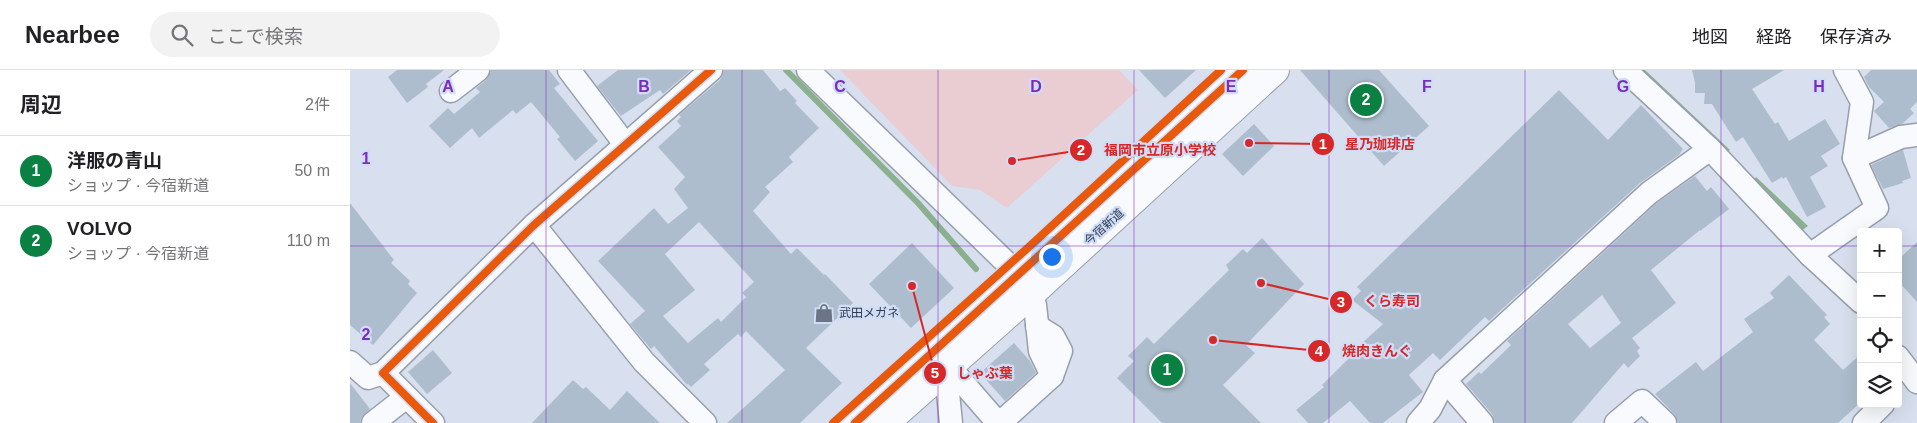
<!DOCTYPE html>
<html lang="ja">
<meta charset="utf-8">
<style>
:root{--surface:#fff;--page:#f2f2f2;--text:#202124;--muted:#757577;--line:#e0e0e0;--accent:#0b8043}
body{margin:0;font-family:Arial,"Noto Sans JP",sans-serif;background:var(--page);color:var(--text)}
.controls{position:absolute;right:15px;bottom:15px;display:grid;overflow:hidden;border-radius:5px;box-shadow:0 5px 20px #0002}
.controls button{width:45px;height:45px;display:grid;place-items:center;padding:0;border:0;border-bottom:1px solid var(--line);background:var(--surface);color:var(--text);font:25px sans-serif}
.you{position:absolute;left:701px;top:186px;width:18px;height:18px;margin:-12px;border:4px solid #fff;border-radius:50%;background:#1a73e8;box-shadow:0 0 0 8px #1a73e833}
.badge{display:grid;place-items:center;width:32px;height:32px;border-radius:50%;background:var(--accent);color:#fff;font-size:16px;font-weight:700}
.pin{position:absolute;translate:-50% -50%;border:2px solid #fff;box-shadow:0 1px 5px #0006}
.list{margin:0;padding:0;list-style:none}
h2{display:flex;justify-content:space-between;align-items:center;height:65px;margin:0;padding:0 20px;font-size:21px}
h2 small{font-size:16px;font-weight:400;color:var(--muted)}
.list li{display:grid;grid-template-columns:32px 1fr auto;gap:15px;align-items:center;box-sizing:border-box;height:70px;padding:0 20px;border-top:1px solid var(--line)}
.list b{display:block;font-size:19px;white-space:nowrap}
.list p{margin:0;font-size:16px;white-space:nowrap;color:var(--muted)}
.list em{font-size:16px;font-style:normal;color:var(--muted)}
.icon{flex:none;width:28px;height:28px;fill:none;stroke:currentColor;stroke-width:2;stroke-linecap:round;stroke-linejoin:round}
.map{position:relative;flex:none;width:1567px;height:353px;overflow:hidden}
header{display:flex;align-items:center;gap:30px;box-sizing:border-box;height:70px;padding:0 25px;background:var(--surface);border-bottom:1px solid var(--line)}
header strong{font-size:24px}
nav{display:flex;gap:28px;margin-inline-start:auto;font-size:18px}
.search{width:350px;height:45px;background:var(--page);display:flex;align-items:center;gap:12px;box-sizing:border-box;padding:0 18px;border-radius:28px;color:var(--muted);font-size:19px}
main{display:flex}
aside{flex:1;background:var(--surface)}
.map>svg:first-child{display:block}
.green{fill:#eacdd2}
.water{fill:#8ab08e}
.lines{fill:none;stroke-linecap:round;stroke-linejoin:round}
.stream{stroke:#8ab08e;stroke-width:6}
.building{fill:#aebdcd;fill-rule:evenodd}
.minor-casing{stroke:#979fac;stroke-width:25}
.highway-casing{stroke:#979fac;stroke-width:30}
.minor{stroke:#f9fafd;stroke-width:22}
.highway{stroke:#f9fafd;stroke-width:28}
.cycleway-casing{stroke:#cfddf8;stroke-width:11}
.cycleway{stroke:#e8590c;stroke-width:8}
.grid{fill:none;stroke:#7b2cbf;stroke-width:1;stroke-opacity:0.55}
.labels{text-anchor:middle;stroke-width:4.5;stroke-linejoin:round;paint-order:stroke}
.street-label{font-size:12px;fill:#323b4c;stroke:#cfddf8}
.poi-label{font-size:12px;fill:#323b4c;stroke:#cfddf8;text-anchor:start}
.grid-label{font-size:16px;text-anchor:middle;font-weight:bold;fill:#7b2cbf;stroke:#cfddf8;stroke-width:4.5;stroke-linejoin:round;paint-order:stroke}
.leader{fill:none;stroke:#d62828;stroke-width:2}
.callout-dot{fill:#d62828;stroke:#cfddf8;stroke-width:2}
.mark-label{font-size:15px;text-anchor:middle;font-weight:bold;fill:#fff}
.callout-label{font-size:14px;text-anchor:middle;font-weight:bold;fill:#d62828;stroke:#cfddf8;stroke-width:4.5;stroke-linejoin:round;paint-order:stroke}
</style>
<header>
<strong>Nearbee</strong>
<div class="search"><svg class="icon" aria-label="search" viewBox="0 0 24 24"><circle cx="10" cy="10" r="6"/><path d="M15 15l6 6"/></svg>ここで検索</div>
<nav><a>地図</a><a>経路</a><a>保存済み</a></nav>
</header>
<main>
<aside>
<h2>周辺<small>2件</small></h2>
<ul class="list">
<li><span class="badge">1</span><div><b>洋服の青山</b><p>ショップ · 今宿新道</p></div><em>50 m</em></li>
<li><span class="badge">2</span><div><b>VOLVO</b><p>ショップ · 今宿新道</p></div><em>110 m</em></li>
</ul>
</aside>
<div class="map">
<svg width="1567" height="353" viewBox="0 0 1567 353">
<rect width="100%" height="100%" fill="#d8e0ef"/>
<!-- green -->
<polygon class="green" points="490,0 769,0 788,20 657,138 630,120 602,116"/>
<!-- water -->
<g class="water">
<polygon points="1284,0 1295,0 1380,80 1375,83"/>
<polygon points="1406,107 1458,156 1451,161 1402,112"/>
</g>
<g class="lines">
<!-- stream -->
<polyline class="stream" points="436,0 568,133 626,199"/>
</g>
<!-- building -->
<g class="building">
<polygon points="47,0 94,0 76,14 78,17 57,33 38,7"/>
<polygon points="141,0 199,0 210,14 204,18 248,71 225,91 207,69 210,67 181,32 166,44 163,40 129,68 122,58 100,78 79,56 98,38 104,44 130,22 126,18 136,10"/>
<polygon points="268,0 341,0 313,24 310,20 271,46 247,16"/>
<path d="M374,0H413L430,21L435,18L447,31L445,33L469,58L439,87L443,92L415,117L420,122L403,141L441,184L447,178L474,205L475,204L503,233L456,278L492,313L450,353H377L435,300L396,261L391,267L388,264L354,294L360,300L341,317L338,314L337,315L304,276L301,279L280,254L295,241L248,191L304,138L318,154L338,138L324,119L335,107L308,77L331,56L327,51L331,47L329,45L370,10ZM349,152L404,212L392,223L396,227L371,252L368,248L338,273L313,246L345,220L315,184Z"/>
<polygon points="789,0 846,0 815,28"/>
<polygon points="950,0 1029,0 1079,56 1034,96"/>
<polygon points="1342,0 1434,0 1402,19 1425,54 1428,52 1439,71 1475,49 1490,74 1471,86 1478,96 1460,107 1476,137 1457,147 1436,107 1433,109 1432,107 1422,113 1393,67 1386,72 1362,34 1354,34 1355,23 1345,23 1345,13"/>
<polygon points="1521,0 1567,0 1567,32 1560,39 1564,43 1552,54 1539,58 1524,41 1534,32 1519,17 1514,7"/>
<polygon points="1209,20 1258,70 1291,35 1333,79 1329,85 1290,113 1139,251 1135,247 1090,290 1083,283 1059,305 1073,322 1033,353 1020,353 1000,331 973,353 958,353 946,340 974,317 972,315 1002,285 1000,284 1033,254 1002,230 1011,221 1007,217"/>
<polygon points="904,54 924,76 893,106 872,84"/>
<polygon points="1553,80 1561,108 1552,111 1553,113 1533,119 1521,95"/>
<path d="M1345,106L1357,121L1361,117L1379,139L1350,161V160L1301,200L1326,233L1282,268L1290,278L1287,281L1290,286L1278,298L1274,293L1222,353H1145L1142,344L1116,314L1129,302L1131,304L1161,275L1157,271L1307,133ZM1252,225L1271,253L1240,278L1218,254Z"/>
<polygon points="0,133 44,190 41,193 60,211 58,214 67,223 23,275 0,255"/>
<polygon points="912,168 954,214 896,275 905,283 873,315 911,353 812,353 767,308 784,291 778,286 797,267 804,274 879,200 876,195 893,179 897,183"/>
<polygon points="1567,172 1567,232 1548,211 1548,190"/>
<polygon points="562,173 604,218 561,258 519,214"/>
<polygon points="1439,205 1477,245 1474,247 1480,254 1464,270 1493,300 1511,284 1511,332 1488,353 1328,353 1324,344 1305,324 1346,292 1353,301 1403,262 1394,249 1424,228 1420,223"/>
<polygon points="664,273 680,291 686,303 655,331 630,303"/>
<polygon points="83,280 102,303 77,324 58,302"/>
<polygon points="223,310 233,319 236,317 260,340 277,321 310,353 182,353"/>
<polygon points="0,313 20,339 11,348 10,353 0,353"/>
</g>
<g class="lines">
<!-- minor casing -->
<g class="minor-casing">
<g id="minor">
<polyline points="219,0 275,74"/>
<polyline points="458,0 668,204"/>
<polyline points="1275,0 1360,79 1460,185 1511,232"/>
<polyline points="101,21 128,0"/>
<polyline points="1504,88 1551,67 1567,65"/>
<polyline points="184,155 294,292 355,353"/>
<polyline points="1460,185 1527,138 1504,88 1512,32 1495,0"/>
<polyline points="687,256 703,266 711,281 702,306"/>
<polyline points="588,284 648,353"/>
<polyline points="1548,287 1567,312"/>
<polyline points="0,292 18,308 33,303"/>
<polyline points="599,297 598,323 601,353"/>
<polyline points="23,353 55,328"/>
<polyline points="83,353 33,303 184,155 361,0"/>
<polyline points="650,353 702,306 690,281 685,235"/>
<polyline points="1068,353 1080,339 1095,310"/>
<polyline points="1132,353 1095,310 1299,123 1360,79"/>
<polyline points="1266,353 1292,331 1315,353"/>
<polyline points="1514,353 1533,334"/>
</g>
</g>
<!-- highway casing -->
<g class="highway-casing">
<g id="highway">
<polyline points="505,353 893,0"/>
<polyline points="535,353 686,219 925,0"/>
</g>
</g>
<!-- minor -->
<use href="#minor" class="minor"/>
<!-- highway -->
<use href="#highway" class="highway"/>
<!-- cycleway casing -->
<g class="cycleway-casing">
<g id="cycleway">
<polyline points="83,353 33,303 184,155 361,0"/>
<polyline points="483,353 681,175 871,0"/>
<polyline points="505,353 893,0"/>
</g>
</g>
<!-- cycleway -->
<use href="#cycleway" class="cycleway"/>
</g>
<!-- grid -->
<path class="grid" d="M196,0V353M392,0V353M588,0V353M784,0V353M979,0V353M1175,0V353M1371,0V353M0,176H1511M1548,176H1567"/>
<!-- icons -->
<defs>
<g id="shop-bare" transform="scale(1.5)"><path d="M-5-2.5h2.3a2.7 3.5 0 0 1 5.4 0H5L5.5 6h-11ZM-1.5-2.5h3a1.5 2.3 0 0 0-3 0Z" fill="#6c7585" stroke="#cfddf8" stroke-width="2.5" paint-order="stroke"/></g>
</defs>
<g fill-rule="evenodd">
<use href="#shop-bare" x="474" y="243"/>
</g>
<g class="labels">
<!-- street labels -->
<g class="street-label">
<text transform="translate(754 157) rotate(-42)" y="4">今宿新道</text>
</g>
<!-- poi labels -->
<g class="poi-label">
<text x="489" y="247">武田メガネ</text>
</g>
</g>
<g class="grid-label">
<text x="98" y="22">A</text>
<text x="294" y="22">B</text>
<text x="490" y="22">C</text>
<text x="686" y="22">D</text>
<text x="881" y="22">E</text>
<text x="1077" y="22">F</text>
<text x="1273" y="22">G</text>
<text x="1469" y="22">H</text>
<text x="16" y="94">1</text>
<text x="16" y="270">2</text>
</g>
<!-- callouts -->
<path class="leader" d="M899 73L973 74M662 91L731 80M911 213L991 232M863 270L969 281M562 216L585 303"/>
<g class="callout-dot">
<circle cx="899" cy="73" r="5"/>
<circle cx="662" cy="91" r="5"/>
<circle cx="911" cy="213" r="5"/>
<circle cx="863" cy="270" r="5"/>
<circle cx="562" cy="216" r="5"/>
<circle cx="973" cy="74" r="12"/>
<circle cx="731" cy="80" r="12"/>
<circle cx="991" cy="232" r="12"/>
<circle cx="969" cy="281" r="12"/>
<circle cx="585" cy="303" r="12"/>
</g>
<g class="mark-label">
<text x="973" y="79">1</text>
<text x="731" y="85">2</text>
<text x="991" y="237">3</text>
<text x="969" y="286">4</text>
<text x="585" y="308">5</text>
</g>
<g class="callout-label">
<text x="1030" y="79">星乃珈琲店</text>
<text x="810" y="85">福岡市立原小学校</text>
<text x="1042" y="236">くら寿司</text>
<text x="1027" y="286">焼肉きんぐ</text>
<text x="635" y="308">しゃぶ葉</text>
</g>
</svg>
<div class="controls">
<button>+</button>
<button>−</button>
<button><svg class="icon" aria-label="locate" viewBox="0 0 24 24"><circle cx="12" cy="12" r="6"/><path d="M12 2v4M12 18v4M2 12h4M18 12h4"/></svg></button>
<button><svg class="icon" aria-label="layers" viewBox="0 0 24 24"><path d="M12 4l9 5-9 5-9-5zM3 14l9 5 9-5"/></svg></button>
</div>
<div class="you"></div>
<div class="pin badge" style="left:817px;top:300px">1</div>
<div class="pin badge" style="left:1016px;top:30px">2</div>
</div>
</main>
